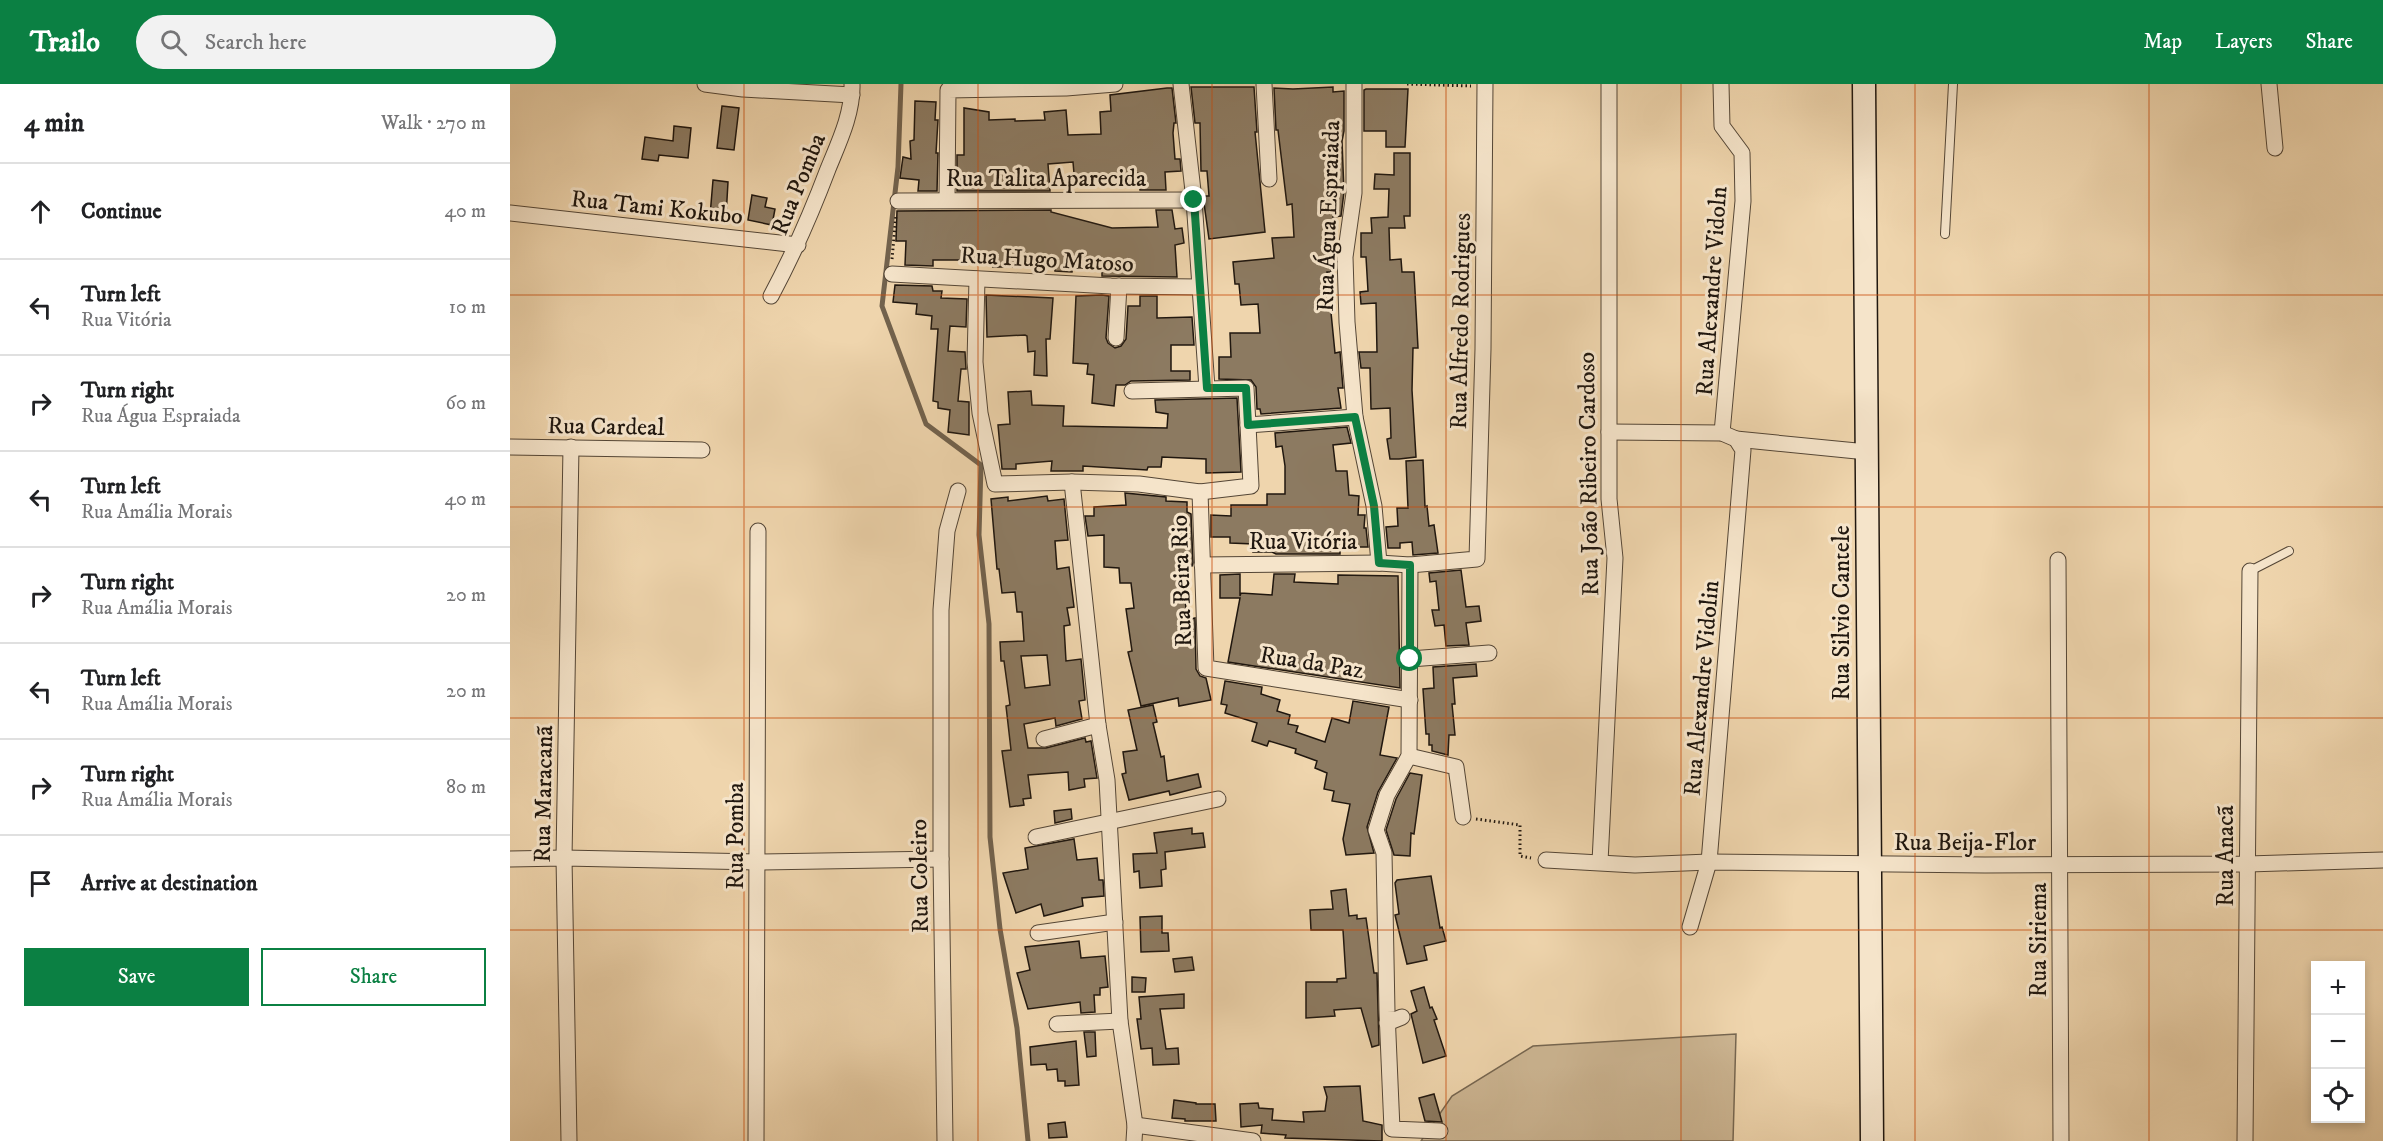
<!DOCTYPE html>
<meta charset="utf-8">
<style>
:root{--surface:#fff;--page:#f2f2f2;--text:#202124;--muted:#757577;--line:#e0e0e0;--accent:#0b8043}
body{margin:0;font-family:"IM FELL DW Pica",serif;background:var(--page);color:var(--text)}
.controls{position:absolute;right:18px;bottom:18px;display:grid;overflow:hidden;border-radius:0px;box-shadow:0 3px 9px #0003}
.controls button{width:54px;height:54px;display:grid;place-items:center;padding:0;border:0;border-bottom:2px solid var(--line);background:var(--surface);color:var(--text);font:30px sans-serif}
.stop{position:absolute;width:18px;height:18px;margin:-14px;border:4px solid #0b8043;border-radius:50%;background:#fff}
.stop.end{background:#0b8043;border-color:#fff;box-shadow:0 2px 6px #0008}
.list{margin:0;padding:0;list-style:none}
h2{display:flex;justify-content:space-between;align-items:center;height:78px;margin:0;padding:0 24px;font-size:26px}
h2 small{font-size:20px;font-weight:400;color:var(--muted)}
.list li{display:grid;grid-template-columns:39px 1fr auto;gap:18px;align-items:center;box-sizing:border-box;height:96px;padding:0 24px;border-top:2px solid var(--line)}
.list b{display:block;font-size:22px;white-space:nowrap}
.list p{margin:0;font-size:20px;white-space:nowrap;color:var(--muted)}
.list em{font-size:20px;font-style:normal;color:var(--muted)}
.actions{display:flex;gap:12px;padding:18px 24px}
.actions a{flex:1;padding:14px 0;border:2px solid var(--accent);border-radius:0px;text-align:center;font-size:21px;color:var(--accent)}
.actions .main{background:var(--accent);color:#fff}
.icon{flex:none;width:33px;height:33px;fill:none;stroke:currentColor;stroke-width:2;stroke-linecap:round;stroke-linejoin:round}
.map{position:relative;flex:none;width:1873px;height:1057px;overflow:hidden}
header{display:flex;align-items:center;gap:36px;box-sizing:border-box;height:84px;padding:0 30px;background:var(--accent);color:#fff}
header strong{font-size:28px}
nav{display:flex;gap:33px;margin-inline-start:auto;font-size:21px}
.search{width:420px;height:54px;background:var(--page);display:flex;align-items:center;gap:15px;box-sizing:border-box;padding:0 21px;border-radius:33px;color:var(--muted);font-size:22px}
main{display:flex}
aside{flex:1;background:var(--surface)}
.map>svg:first-child{display:block}
.green{fill:#ccb592;stroke:#766650;stroke-width:1.5}
.lines{fill:none;stroke-linecap:round;stroke-linejoin:round}
.stream{stroke:#72624d;stroke-width:5}
.building{fill:#8c7a61;stroke:#20170f;stroke-width:1.5;fill-rule:evenodd}
.lane-casing{stroke:#544636;stroke-width:10}
.street-casing{stroke:#544636;stroke-width:17}
.secondary-casing{stroke:#20170f;stroke-width:25}
.path{stroke:#20170f;stroke-width:3;stroke-dasharray:1.5 3;stroke-linecap:butt}
.lane{stroke:#f5e4ca;stroke-width:8}
.street{stroke:#f5e4ca;stroke-width:15}
.secondary{stroke:#f5e4ca;stroke-width:22}
.route{stroke:#0b8043;stroke-width:8}
.grid{fill:none;stroke:#ca4f0c;stroke-width:1.5;stroke-opacity:0.55}
.labels{text-anchor:middle;stroke-width:6;stroke-linejoin:round;paint-order:stroke}
.street-label{font-size:24px;fill:#20170f;stroke:#f5e4ca}
</style>
<header>
<strong>Trailo</strong>
<div class="search"><svg class="icon" aria-label="search" viewBox="0 0 24 24"><circle cx="10" cy="10" r="6"/><path d="M15 15l6 6"/></svg>Search here</div>
<nav><a>Map</a><a>Layers</a><a>Share</a></nav>
</header>
<main>
<aside>
<h2>4 min<small>Walk · 270 m</small></h2>
<ul class="list">
<li><svg class="icon" aria-label="ahead" viewBox="0 0 24 24"><path d="M12 20V5M6 11l6-6 6 6"/></svg><div><b>Continue</b></div><em>40 m</em></li>
<li><svg class="icon" aria-label="left" viewBox="0 0 24 24"><path d="M17 20v-9H6M10 6l-5 5 5 5"/></svg><div><b>Turn left</b><p>Rua Vitória</p></div><em>10 m</em></li>
<li><svg class="icon" aria-label="right" viewBox="0 0 24 24"><path d="M7 20v-9h11M14 6l5 5-5 5"/></svg><div><b>Turn right</b><p>Rua Água Espraiada</p></div><em>60 m</em></li>
<li><svg class="icon" aria-label="left" viewBox="0 0 24 24"><path d="M17 20v-9H6M10 6l-5 5 5 5"/></svg><div><b>Turn left</b><p>Rua Amália Morais</p></div><em>40 m</em></li>
<li><svg class="icon" aria-label="right" viewBox="0 0 24 24"><path d="M7 20v-9h11M14 6l5 5-5 5"/></svg><div><b>Turn right</b><p>Rua Amália Morais</p></div><em>20 m</em></li>
<li><svg class="icon" aria-label="left" viewBox="0 0 24 24"><path d="M17 20v-9H6M10 6l-5 5 5 5"/></svg><div><b>Turn left</b><p>Rua Amália Morais</p></div><em>20 m</em></li>
<li><svg class="icon" aria-label="right" viewBox="0 0 24 24"><path d="M7 20v-9h11M14 6l5 5-5 5"/></svg><div><b>Turn right</b><p>Rua Amália Morais</p></div><em>80 m</em></li>
<li><svg class="icon" aria-label="arrive" viewBox="0 0 24 24"><path d="M6 21V4h12l-3 4 3 4H6"/></svg><div><b>Arrive at destination</b></div></li>
</ul>
<div class="actions"><a class="main">Save</a><a>Share</a></div>
</aside>
<div class="map">
<svg width="1873" height="1057" viewBox="0 0 1873 1057">
<rect width="100%" height="100%" fill="#efd5ad"/>
<filter id="stains"><feTurbulence type="fractalNoise" baseFrequency=".00333" numOctaves="4"/><feColorMatrix values="0 0 0 0 .2 0 0 0 0 .09 0 0 0 0 .02 0 0 0 .5 -.17"/></filter>
<radialGradient id="worn" r=".72"><stop offset=".6" stop-color="#630" stop-opacity="0"/><stop offset="1" stop-color="#630" stop-opacity=".3"/></radialGradient>
<!-- green -->
<polygon class="green" points="1226,950 1223,1057 911,1057 942,1012 1023,962"/>
<g class="lines">
<!-- stream -->
<polyline class="stream" points="391,0 388,83 372,222 416,340 471,381 469,451 479,540 480,753 490,845 507,944 518,1057"/>
</g>
<!-- building -->
<g class="building">
<polygon points="681,3 744,3 747,48 745,48 755,148 699,155 693,112 699,112 697,87 691,87 690,39 685,39"/>
<polygon points="823,3 823,8 834,7 834,47 832,57 834,108 831,132 823,133 825,167 820,167 821,188 817,188 825,269 830,268 833,304 828,304 831,324 751,330 750,325 747,325 746,303 741,296 709,295 709,273 721,273 720,249 750,249 748,220 731,221 729,200 725,200 723,178 764,174 762,154 784,153 782,120 777,121 768,46 766,46 764,4 783,5"/>
<polygon points="657,4 662,4 666,39 664,39 663,49 665,75 670,75 671,87 655,88 656,106 630,106 629,89 597,91 598,101 565,101 563,78 538,80 540,107 447,107 447,71 454,71 454,24 479,28 479,36 505,35 505,37 535,36 534,28 556,26 558,51 591,50 590,28 601,27 600,11"/>
<polygon points="856,5 898,5 895,63 876,63 876,47 854,47 854,6"/>
<polygon points="405,17 426,18 425,36 428,36 426,69 428,69 427,107 408,107 409,96 390,94 393,73 401,75 400,57 404,56"/>
<polygon points="212,22 229,24 224,66 207,64"/>
<polygon points="164,42 181,44 178,74 149,71 148,77 132,75 135,53 163,57"/>
<polygon points="884,69 900,69 900,132 894,132 895,144 879,144 880,176 891,175 892,188 904,188 908,264 903,264 902,306 906,373 889,375 880,375 877,355 881,354 880,324 861,325 860,284 851,284 849,268 867,268 866,219 851,220 850,208 858,207 856,173 851,173 851,149 862,149 861,134 878,133 879,105 864,105 865,90 884,91"/>
<polygon points="203,96 218,98 216,133 200,132"/>
<polygon points="242,111 257,114 255,123 265,125 262,141 238,136"/>
<polygon points="541,126 541,128 602,144 648,143 646,126 662,126 665,145 672,144 674,159 665,161 667,193 592,192 592,185 563,181 562,188 545,187 545,183 483,183 483,180 458,179 458,176 423,176 423,182 395,181 396,157 386,157 387,127"/>
<polygon points="385,201 422,202 423,207 432,207 431,214 457,215 456,243 440,242 438,267 455,268 456,285 451,285 448,317 459,318 459,351 438,348 440,326 428,324 428,318 423,317 428,245 421,245 422,232 406,230 407,220 383,218"/>
<polygon points="476,211 543,214 540,255 536,255 537,292 524,291 525,267 518,268 517,252 515,251 477,253"/>
<polygon points="592,211 599,212 596,254 598,259 605,264 611,262 616,255 618,222 630,222 630,212 647,212 647,234 682,233 684,261 661,261 661,287 680,287 680,296 621,297 615,301 606,301 604,322 582,319 584,291 577,290 578,280 563,279 566,212"/>
<polygon points="521,307 522,321 554,322 553,342 657,344 658,330 646,328 645,316 727,314 731,388 696,389 696,375 652,373 651,383 638,383 637,386 573,382 573,387 541,387 542,377 506,380 506,385 492,385 488,341 500,340 498,308"/>
<polygon points="837,343 841,359 823,361 826,387 837,387 839,411 849,412 848,431 855,431 854,444 856,444 858,463 830,463 830,470 766,470 762,468 743,468 744,460 720,459 720,453 701,453 701,431 721,432 721,421 757,421 757,410 775,410 775,382 772,362 766,363 765,349"/>
<polygon points="913,376 915,423 917,422 919,442 924,441 928,469 903,471 902,458 890,459 890,464 878,464 876,443 888,442 887,424 898,424 896,377"/>
<polygon points="615,409 656,413 656,417 677,418 677,428 681,430 683,479 682,482 676,483 677,491 673,492 677,536 685,534 686,585 690,592 696,594 701,616 669,622 668,614 631,622 618,568 622,567 616,525 624,524 621,499 610,499 609,484 594,483 594,451 578,452 575,432 584,432 584,423 616,421"/>
<path d="M537,412L538,417L554,415L558,456L545,457L547,485L559,483L564,523L557,524L560,541L554,542L556,577L571,575L575,616L569,617L572,635L546,642L545,634L514,640L518,664H536L575,654L576,658L581,657L587,694L574,695L575,703L559,706L558,688L518,691L521,714L513,715L514,721L500,723L492,667L501,666L496,622L500,621L494,577H491L490,558L514,557L512,528H507L505,508L492,509L489,485H487L481,415L498,413V417ZM537,571L540,601L515,604L511,572Z"/>
<polygon points="951,486 956,523 969,522 971,537 956,539 959,561 936,562 934,541 925,542 922,526 929,526 926,497 920,498 919,489"/>
<polygon points="730,490 730,512 731,509 762,511 764,490 785,490 784,498 828,500 828,491 888,492 890,604 718,578 730,514 710,514 710,491"/>
<polygon points="966,580 967,592 943,594 945,620 942,620 945,651 939,651 938,671 922,667 922,661 919,661 919,650 916,650 913,605 924,604 923,583"/>
<polygon points="715,597 752,603 751,610 770,616 767,627 780,631 778,640 788,642 786,648 815,658 822,634 839,639 843,617 879,623 870,671 887,674 868,708 857,743 864,769 836,771 833,755 840,720 822,717 824,707 814,705 817,689 805,684 807,677 785,669 786,665 759,657 757,662 742,657 747,639 715,629 717,621 711,620"/>
<polygon points="643,621 647,638 643,639 651,673 654,672 657,697 688,690 691,703 660,711 659,707 619,716 612,690 616,689 613,668 627,666 618,626"/>
<polygon points="900,689 912,691 904,750 901,749 900,772 884,771 876,746 886,715"/>
<polygon points="561,725 562,735 545,739 544,727"/>
<polygon points="682,744 682,750 693,749 695,763 655,768 656,785 651,786 652,802 630,804 629,787 624,788 623,770 647,769 644,749"/>
<polygon points="564,755 567,776 587,774 589,796 593,796 594,812 572,814 573,822 534,832 531,820 506,829 493,789 518,785 515,764"/>
<polygon points="921,792 930,844 932,843 936,857 914,862 917,876 897,880 885,831 889,830 885,799 887,796"/>
<polygon points="836,805 839,832 847,831 847,835 856,834 864,889 867,889 869,961 862,963 851,924 824,926 825,932 796,934 796,898 827,898 827,895 836,894 833,846 801,846 800,826 823,825 821,807"/>
<polygon points="652,832 652,849 658,849 659,867 631,868 630,833"/>
<polygon points="569,857 571,874 595,872 598,903 590,904 590,911 584,911 585,928 571,929 570,918 518,925 507,889 520,886 515,863"/>
<polygon points="682,873 684,886 665,888 663,875"/>
<polygon points="622,893 636,894 635,908 622,908"/>
<polygon points="914,903 920,924 922,923 927,935 924,936 936,972 913,979 901,930 907,927 901,907"/>
<polygon points="674,910 674,924 650,925 656,965 668,964 669,980 643,981 642,964 631,965 627,935 631,935 629,913"/>
<polygon points="574,948 585,948 586,972 577,973"/>
<polygon points="566,957 569,1001 555,1002 555,997 548,997 547,985 537,986 536,980 521,981 520,963"/>
<polygon points="850,1002 853,1037 872,1041 872,1057 775,1054 776,1051 751,1049 752,1041 731,1043 730,1020 748,1019 749,1024 763,1025 762,1036 794,1038 793,1028 815,1027 817,1013 814,1003"/>
<polygon points="924,1010 932,1038 915,1037 909,1014"/>
<polygon points="664,1016 686,1019 686,1020 705,1020 706,1037 675,1037 675,1035 662,1034"/>
<polygon points="555,1038 557,1053 539,1054 538,1040"/>
</g>
<g class="lines">
<!-- lane casing -->
<g class="lane-casing">
<g id="lane">
<polyline points="1435,150 1443,0"/>
<polyline points="1740,487 1779,467"/>
</g>
</g>
<!-- street casing -->
<g class="street-casing">
<g id="street">
<polyline points="195,0 233,5 342,11"/>
<polyline points="671,0 684,116 697,304"/>
<polyline points="754,0 759,95"/>
<polyline points="844,0 844,109 835,173 837,238 845,333 864,422 869,479"/>
<polyline points="1211,0 1212,42 1232,69 1233,117 1212,349"/>
<polyline points="1759,0 1765,64"/>
<polyline points="437,116 438,6 556,4 605,0"/>
<polyline points="388,117 684,116"/>
<polyline points="0,129 288,161"/>
<polyline points="382,190 601,202 689,203"/>
<polyline points="467,195 465,278 470,329 485,400 562,398 629,400 690,408 741,402 738,341"/>
<path d="M261,212C284,169 301,130 318,85C329,58 343,29 342,0"/>
<polyline points="606,254 609,202"/>
<polyline points="622,307 736,304 738,341 845,333"/>
<polyline points="1099,348 1212,349 1226,355 1233,366 1199,778 1180,843"/>
<polyline points="1226,355 1357,368"/>
<polyline points="0,363 192,366"/>
<polyline points="562,398 588,641 597,696 610,937 625,1041 624,1057"/>
<polyline points="690,408 696,584 900,616"/>
<polyline points="1548,476 1551,1057"/>
<polyline points="692,481 869,479 900,481 967,475 973,265 975,0"/>
<polyline points="900,481 899,672 877,711 866,746 874,769 877,928 882,1045 930,1047"/>
<polyline points="900,575 979,569"/>
<polyline points="534,655 588,641"/>
<polyline points="899,672 946,683 953,733"/>
<polyline points="526,753 708,715"/>
<polyline points="0,775 54,774 248,778 431,775"/>
<polyline points="1036,776 1125,781 1199,778 1475,781 1738,780 1873,776"/>
<polyline points="1090,778 1105,474 1099,415 1099,0"/>
<polyline points="528,849 605,838"/>
<polyline points="877,939 892,933"/>
<polyline points="547,940 610,937"/>
<polyline points="625,1041 743,1057"/>
<polyline points="59,1057 54,774 61,363"/>
<polyline points="246,1057 248,447"/>
<polyline points="435,1057 431,775 431,526 437,447 448,407"/>
<polyline points="1735,1057 1740,487"/>
</g>
</g>
<!-- secondary casing -->
<g class="secondary-casing">
<polyline id="secondary" points="1354,0 1362,1057"/>
</g>
<!-- path -->
<g class="path">
<polyline points="897,0 961,2"/>
<polyline points="382,175 386,131"/>
<polyline points="966,735 1010,741 1010,772 1021,774"/>
</g>
<!-- lane -->
<use href="#lane" class="lane"/>
<!-- street -->
<use href="#street" class="street"/>
<!-- secondary -->
<use href="#secondary" class="secondary"/>
</g>
<g class="lines">
<!-- route -->
<polyline class="route" points="684,116 697,304 736,304 738,341 845,333 864,422 869,479 900,481 900,575"/>
</g>
<!-- grid -->
<path class="grid" d="M234,0V1057M468,0V1057M702,0V1057M936,0V1057M1171,0V1057M1405,0V1057M1639,0V1057M0,211H1873M0,423H1873M0,634H1873M0,846H1873"/>
<g class="labels">
<!-- street labels -->
<g class="street-label">
<text x="536" y="102">Rua Talita Aparecida</text>
<text transform="translate(288 100) rotate(-68)" y="8">Rua Pomba</text>
<text transform="translate(147 123) rotate(6)" y="8">Rua Tami Kokubo</text>
<text transform="translate(818 132) rotate(-88)" y="8">Rua Água Espraiada</text>
<text transform="translate(537 175) rotate(3)" y="8">Rua Hugo Matoso</text>
<text transform="translate(1201 207) rotate(-86)" y="8">Rua Alexandre Vidoln</text>
<text transform="translate(950 237) rotate(-89)" y="8">Rua Alfredo Rodrigues</text>
<text transform="translate(96 342) rotate(1)" y="8">Rua Cardeal</text>
<text transform="translate(1078 390) rotate(-91)" y="8">Rua João Ribeiro Cardoso</text>
<text x="793" y="465">Rua Vitória</text>
<text transform="translate(671 497) rotate(-92)" y="8">Rua Beira Rio</text>
<text transform="translate(1331 529) rotate(-90)" y="8">Rua Silvio Cantele</text>
<text transform="translate(802 578) rotate(9)" y="8">Rua da Paz</text>
<text transform="translate(1191 604) rotate(-85)" y="8">Rua Alexandre Vidolin</text>
<text transform="translate(33 710) rotate(-89)" y="8">Rua Maracanã</text>
<text transform="translate(225 752) rotate(-90)" y="8">Rua Pomba</text>
<text x="1455" y="766">Rua Beija-Flor</text>
<text transform="translate(1715 772) rotate(-90)" y="8">Rua Anacã</text>
<text transform="translate(409 792) rotate(-91)" y="8">Rua Coleiro</text>
<text transform="translate(1528 856) rotate(-90)" y="8">Rua Siriema</text>
</g>
</g>
<rect width="100%" height="100%" filter="url(#stains)"/>
<rect width="100%" height="100%" fill="url(#worn)"/>
</svg>
<div class="controls">
<button>+</button>
<button>−</button>
<button><svg class="icon" aria-label="locate" viewBox="0 0 24 24"><circle cx="12" cy="12" r="6"/><path d="M12 2v4M12 18v4M2 12h4M18 12h4"/></svg></button>
</div>
<div class="stop" style="left:900px;top:575px"></div>
<div class="stop end" style="left:684px;top:116px"></div>
</div>
</main>
